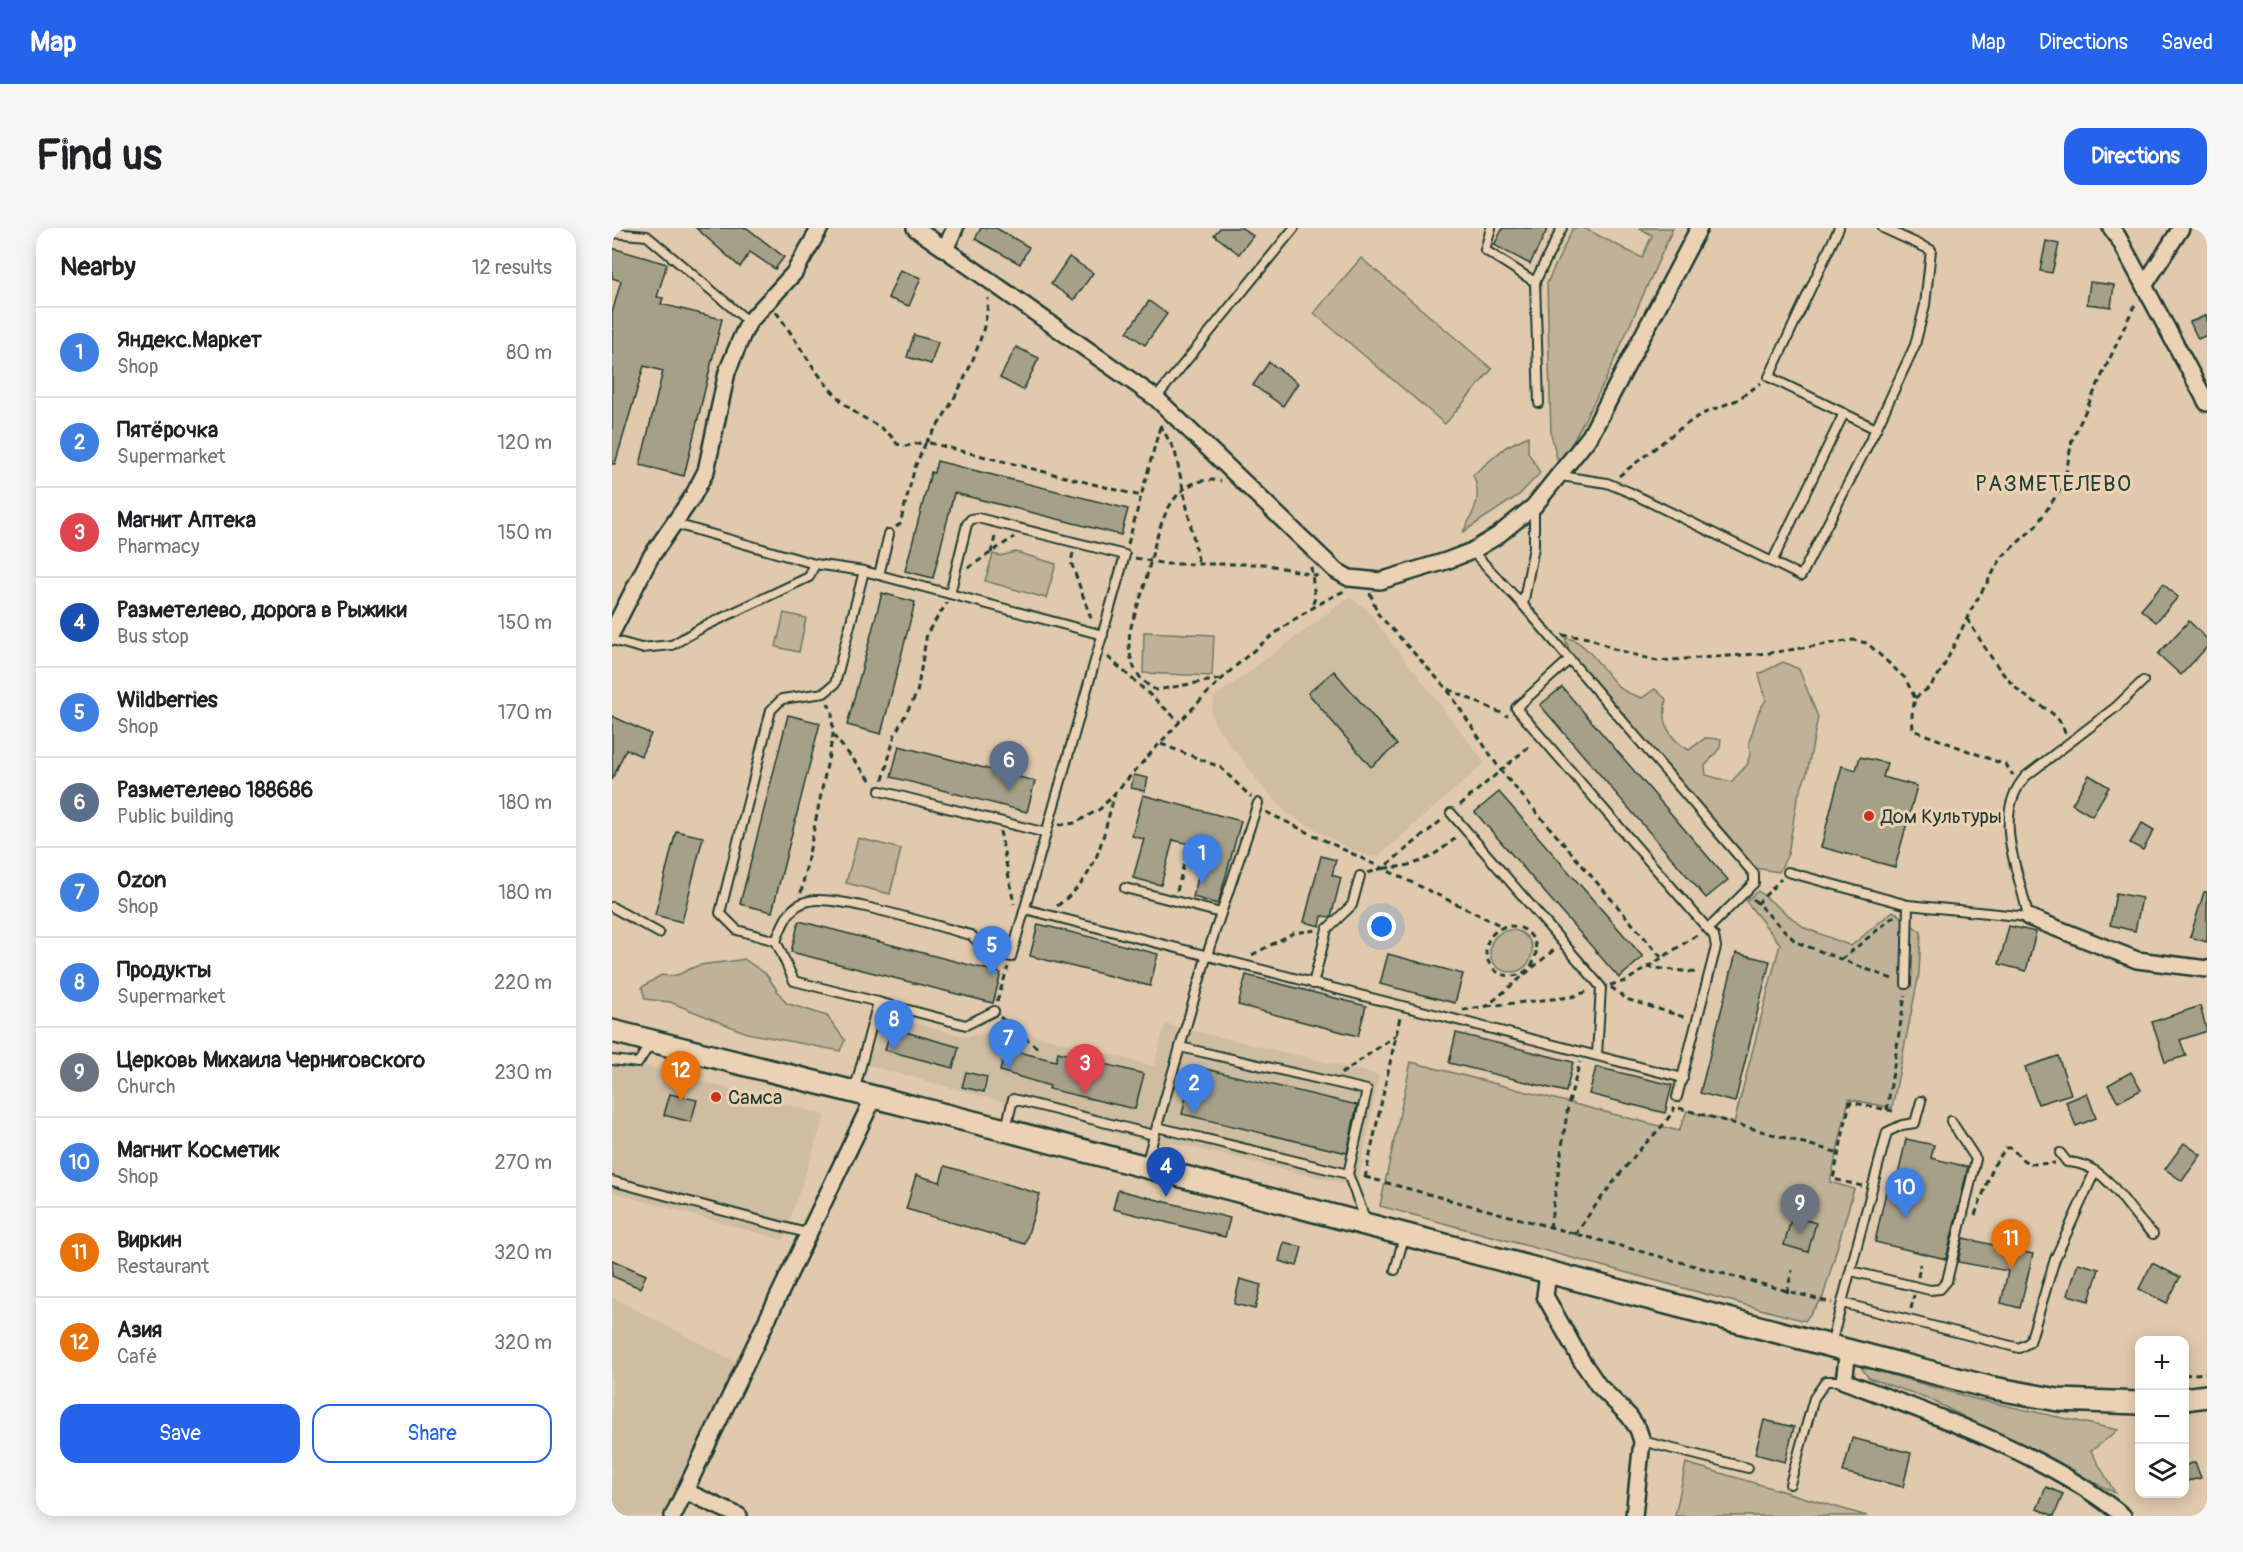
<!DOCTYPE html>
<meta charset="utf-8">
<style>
:root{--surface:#fff;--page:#f6f6f6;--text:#202124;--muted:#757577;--line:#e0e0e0;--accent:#2563eb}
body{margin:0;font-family:Pangolin,sans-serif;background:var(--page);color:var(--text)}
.controls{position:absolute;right:18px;bottom:18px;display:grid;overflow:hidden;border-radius:12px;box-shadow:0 3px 15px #0003}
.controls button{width:54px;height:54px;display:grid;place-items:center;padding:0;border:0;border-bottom:2px solid var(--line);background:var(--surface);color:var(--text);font:30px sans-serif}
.you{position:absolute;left:770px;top:699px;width:21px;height:21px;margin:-15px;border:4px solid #fff;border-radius:50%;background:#1a73e8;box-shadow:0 0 0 9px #1a73e833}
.badge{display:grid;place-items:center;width:39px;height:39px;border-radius:50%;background:var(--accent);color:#fff;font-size:20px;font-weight:700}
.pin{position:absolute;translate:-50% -50px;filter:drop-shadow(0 2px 3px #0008)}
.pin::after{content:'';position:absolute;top:32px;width:21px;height:18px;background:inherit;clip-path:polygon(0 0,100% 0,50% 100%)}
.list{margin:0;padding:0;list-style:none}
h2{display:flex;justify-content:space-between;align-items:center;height:78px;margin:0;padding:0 24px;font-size:26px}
h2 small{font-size:20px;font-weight:400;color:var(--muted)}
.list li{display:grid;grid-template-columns:39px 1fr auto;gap:18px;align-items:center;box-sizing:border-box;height:90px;padding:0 24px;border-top:2px solid var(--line)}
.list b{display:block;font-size:22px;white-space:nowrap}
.list p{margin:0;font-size:20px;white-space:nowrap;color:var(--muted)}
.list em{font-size:20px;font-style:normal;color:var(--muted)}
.actions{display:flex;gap:12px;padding:18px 24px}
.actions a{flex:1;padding:14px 0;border:2px solid var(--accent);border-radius:18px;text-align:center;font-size:21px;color:var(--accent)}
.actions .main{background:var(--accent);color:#fff}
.icon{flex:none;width:33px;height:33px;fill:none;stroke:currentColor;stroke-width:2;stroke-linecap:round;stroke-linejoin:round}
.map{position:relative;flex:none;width:1595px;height:1288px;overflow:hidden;border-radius:18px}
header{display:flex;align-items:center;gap:36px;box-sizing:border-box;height:84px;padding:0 30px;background:var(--accent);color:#fff}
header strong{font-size:28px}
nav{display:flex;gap:33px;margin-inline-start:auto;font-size:21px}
.intro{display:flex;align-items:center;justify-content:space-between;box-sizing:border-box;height:144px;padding:0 36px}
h1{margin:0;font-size:42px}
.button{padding:15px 27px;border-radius:18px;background:var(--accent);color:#fff;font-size:21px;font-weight:700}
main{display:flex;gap:36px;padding:0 36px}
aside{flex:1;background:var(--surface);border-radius:18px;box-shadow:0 3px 15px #0003}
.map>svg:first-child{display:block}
.built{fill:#cfbda2}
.green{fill:#bfb298;stroke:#6f7866;stroke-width:1.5}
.building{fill:#a6a089;stroke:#1f3d34;stroke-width:1.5}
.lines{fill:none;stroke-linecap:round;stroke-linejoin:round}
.service-casing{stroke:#1f3d34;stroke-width:12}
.minor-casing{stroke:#1f3d34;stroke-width:20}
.secondary-casing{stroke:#1f3d34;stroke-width:26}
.path{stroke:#1f3d34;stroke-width:3;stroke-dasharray:6 4.5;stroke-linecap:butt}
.service{stroke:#ecd2b4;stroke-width:8}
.minor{stroke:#ecd2b4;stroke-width:15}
.secondary{stroke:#ecd2b4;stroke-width:21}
.poi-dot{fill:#c8321e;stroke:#ecd2b4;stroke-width:2}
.labels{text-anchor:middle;stroke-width:6;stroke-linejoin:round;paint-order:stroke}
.poi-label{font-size:20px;fill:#1f3d34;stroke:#ecd2b4;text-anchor:start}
.quarter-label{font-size:22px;letter-spacing:1.5px;fill:#1f3d34;stroke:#ecd2b4}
</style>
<header>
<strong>Map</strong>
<nav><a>Map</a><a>Directions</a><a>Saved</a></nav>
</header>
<div class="intro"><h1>Find us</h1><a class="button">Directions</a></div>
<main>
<aside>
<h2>Nearby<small>12 results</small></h2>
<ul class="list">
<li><span class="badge" style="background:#3f7fe0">1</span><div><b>Яндекс.Маркет</b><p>Shop</p></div><em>80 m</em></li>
<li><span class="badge" style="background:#3f7fe0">2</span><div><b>Пятёрочка</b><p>Supermarket</p></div><em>120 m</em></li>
<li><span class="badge" style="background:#e0444e">3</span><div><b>Магнит Аптека</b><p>Pharmacy</p></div><em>150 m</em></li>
<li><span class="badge" style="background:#1a4fb4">4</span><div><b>Разметелево, дорога в Рыжики</b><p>Bus stop</p></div><em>150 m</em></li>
<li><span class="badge" style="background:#3f7fe0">5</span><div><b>Wildberries</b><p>Shop</p></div><em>170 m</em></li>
<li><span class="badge" style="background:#5c6f8a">6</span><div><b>Разметелево 188686</b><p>Public building</p></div><em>180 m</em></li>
<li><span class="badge" style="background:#3f7fe0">7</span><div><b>Ozon</b><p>Shop</p></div><em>180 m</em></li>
<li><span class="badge" style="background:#3f7fe0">8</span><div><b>Продукты</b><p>Supermarket</p></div><em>220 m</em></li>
<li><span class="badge" style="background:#6b7280">9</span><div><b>Церковь Михаила Черниговского</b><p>Church</p></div><em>230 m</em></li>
<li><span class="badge" style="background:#3f7fe0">10</span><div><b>Магнит Косметик</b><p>Shop</p></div><em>270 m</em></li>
<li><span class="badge" style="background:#e8710a">11</span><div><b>Виркин</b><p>Restaurant</p></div><em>320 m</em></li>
<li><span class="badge" style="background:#e8710a">12</span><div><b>Азия</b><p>Café</p></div><em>320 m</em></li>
</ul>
<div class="actions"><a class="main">Save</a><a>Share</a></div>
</aside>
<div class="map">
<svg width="1595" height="1288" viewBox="0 0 1595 1288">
<rect width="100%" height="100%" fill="#e0c9ac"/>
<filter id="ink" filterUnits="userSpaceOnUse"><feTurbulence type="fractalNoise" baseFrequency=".0167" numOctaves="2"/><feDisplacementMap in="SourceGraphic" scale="12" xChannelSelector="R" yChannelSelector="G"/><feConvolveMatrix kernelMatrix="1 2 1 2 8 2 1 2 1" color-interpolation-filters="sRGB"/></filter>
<g filter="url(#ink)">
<!-- built -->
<g class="built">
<polygon points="738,369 754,381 873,535 764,630 739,622 675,585 649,557 603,496 599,483 603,469"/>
<polygon points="271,787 355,809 395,800 542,838 553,796 767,847 745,959 558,914 545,916 256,837"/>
<polygon points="0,829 213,887 171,1012 0,964"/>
<polygon points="0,1069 127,1136 53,1288 0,1288"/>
</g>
<!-- green -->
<g class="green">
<polygon points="961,0 972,0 1030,30 1040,7 1027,0 1061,0 993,153 956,223 946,234 939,206 935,55"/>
<polygon points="749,30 880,141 833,196 702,85"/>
<path d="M916,208V224L928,245L907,267L851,304C862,284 871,269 861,247L894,219Z"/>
<polygon points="404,324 444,336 434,370 373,353 381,326 388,328"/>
<polygon points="172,385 194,390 187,424 164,419"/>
<polygon points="532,404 602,407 600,448 531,445"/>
<path d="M953,410C974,410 992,446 1008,460C1014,465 1023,467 1030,470L1043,461L1054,471C1050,494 1055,510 1077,522L1093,510L1109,511L1108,520L1093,538L1094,547L1119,554L1135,537L1138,526L1137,514L1147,483L1154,472L1147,446L1171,434L1187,441L1206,489L1195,545L1185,571L1176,626L1167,644L1142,640L959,427Z"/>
<polygon points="246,610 289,621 278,666 234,655"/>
<polygon points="1146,663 1193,700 1239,718 1281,683 1309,704 1307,746 1280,880 1237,871 1218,954 1242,961 1211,1069 1193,1093 768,978 799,834 1067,903 1075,883 1122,895 1168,716 1134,673"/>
<circle cx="899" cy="723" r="21"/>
<path d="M132,731L154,746L174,775L215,788L233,812L228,823L135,805L58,774L33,771L30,759L49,747C69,750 68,744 85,738C98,734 117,735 132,731Z"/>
<polygon points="1248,1138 1363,1171 1506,1202 1479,1223 1503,1265 1315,1170 1257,1150"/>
<polygon points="1074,1235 1255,1288 1063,1288"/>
</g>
<!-- building -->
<g class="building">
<polygon points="84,0 135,0 172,29 163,41 138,24 128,39"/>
<polygon points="369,0 384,0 417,19 408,36 363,11"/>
<polygon points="608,0 630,0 641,8 627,26 602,7"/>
<polygon points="891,0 936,0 918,36 882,17"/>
<polygon points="1434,13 1447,16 1440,45 1428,43"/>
<polygon points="0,20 55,36 45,69 51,70 49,76 110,91 72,248 28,237 51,143 32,138 3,236 0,236 0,85 9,53 0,50"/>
<polygon points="457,29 481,45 462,72 439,56"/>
<polygon points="288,42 309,50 297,78 276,70"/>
<polygon points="1478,54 1502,57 1499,79 1475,76"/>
<polygon points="537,73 555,86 533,117 515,104"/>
<polygon points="1595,87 1595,107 1586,111 1578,94"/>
<polygon points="302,107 326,114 319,136 295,129"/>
<polygon points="404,119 427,130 411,162 388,150"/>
<polygon points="657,134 686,155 671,178 641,157"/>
<polygon points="325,233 516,281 509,307 342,265 321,350 293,343 319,244 322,245"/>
<polygon points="1551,356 1566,369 1544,394 1529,382"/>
<polygon points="270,365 303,374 269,506 235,497"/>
<polygon points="1577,393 1595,411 1595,419 1569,447 1546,426"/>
<polygon points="722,443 785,517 759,539 696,465"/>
<polygon points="950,459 1116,652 1094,670 928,477"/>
<polygon points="176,487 208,495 160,684 128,676"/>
<polygon points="0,488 39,506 29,528 14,521 0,552"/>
<polygon points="287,518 423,553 415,584 279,549"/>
<polygon points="1248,529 1275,535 1271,549 1305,558 1283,639 1209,619 1230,538 1244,542"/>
<polygon points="522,547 536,550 533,563 519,560"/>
<polygon points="1477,547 1497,559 1480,588 1460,576"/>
<polygon points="887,564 1031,729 1007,750 863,584"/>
<polygon points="531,567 629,593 606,676 581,669 594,620 561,612 549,657 521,650 532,611 520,608"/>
<polygon points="1530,595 1542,602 1531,622 1518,615"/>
<polygon points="64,603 91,609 70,694 43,687"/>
<polygon points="709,628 724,632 720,647 729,650 719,689 710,688 708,698 692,694"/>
<polygon points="1592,664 1595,664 1595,714 1578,709"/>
<polygon points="1504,665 1530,670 1523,703 1498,697"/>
<polygon points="187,693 389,745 381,775 179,724"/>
<polygon points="426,696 546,726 538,758 418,728"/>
<polygon points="1397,698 1424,704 1414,743 1387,736"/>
<polygon points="1124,725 1158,733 1123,874 1088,865"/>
<polygon points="776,726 851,746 843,775 768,756"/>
<polygon points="634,747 754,778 746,808 626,777"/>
<polygon points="1588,778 1595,803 1568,812 1574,828 1553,834 1540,794"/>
<polygon points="279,800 347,819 341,840 273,822"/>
<polygon points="844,805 961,834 954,864 837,835"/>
<polygon points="394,821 444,833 446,824 532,846 523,881 437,861 438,858 388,843"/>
<polygon points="1446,828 1459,866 1426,876 1413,839"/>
<polygon points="581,838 745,877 735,925 570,886"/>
<polygon points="984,839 1060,857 1053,885 977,866"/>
<polygon points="354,844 375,849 372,864 350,859"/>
<polygon points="1519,844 1529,862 1506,874 1496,857"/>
<polygon points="1475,865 1484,890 1464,898 1454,874"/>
<polygon points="58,866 85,872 79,894 52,887"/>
<polygon points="1294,911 1322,917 1319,930 1356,939 1334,1031 1263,1014 1275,959 1283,961"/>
<polygon points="1572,915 1589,927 1570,953 1553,941"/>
<polygon points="333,938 428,966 413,1016 294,981 304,947 328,954"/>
<polygon points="506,962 618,990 613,1009 501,981"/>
<polygon points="1180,988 1204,995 1196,1024 1172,1017"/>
<polygon points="1351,1010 1421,1026 1408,1080 1389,1075 1396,1043 1346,1034"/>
<polygon points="672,1014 690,1019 685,1038 667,1033"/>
<polygon points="0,1032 34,1047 28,1060 0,1048"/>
<polygon points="1466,1035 1487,1041 1477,1073 1456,1067"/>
<polygon points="1540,1035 1568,1049 1555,1075 1527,1061"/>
<polygon points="628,1051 649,1057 643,1081 622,1076"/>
<polygon points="1152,1192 1182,1199 1173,1234 1143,1226"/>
<polygon points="1240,1210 1299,1225 1291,1259 1231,1244"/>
<polygon points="1583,1234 1589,1250 1575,1253 1572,1238"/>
<polygon points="1434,1259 1451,1266 1442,1288 1425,1281"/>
</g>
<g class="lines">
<!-- service casing -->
<g class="service-casing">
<g id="service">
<polyline points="879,0 873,22 923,54"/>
<polyline points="1227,0 1157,149 1264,201 1303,117 1313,77 1319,22 1271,0"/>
<polyline points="0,5 35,8 137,94"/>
<polyline points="544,170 682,0"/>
<polyline points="927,175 923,54 950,0"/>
<polyline points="949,248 995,255 1017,264 1189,348 1264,201"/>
<polyline points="60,295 203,336 252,343 491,407"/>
<polyline points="860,323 911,377 1142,646 1142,655 1097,700"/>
<polyline points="1160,334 1232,185"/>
<polyline points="267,347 277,306"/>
<polyline points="911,377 922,319 922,279"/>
<polyline points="0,412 29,420 60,417 91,399 197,349 203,336"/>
<polyline points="957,432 904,480 1102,708 1104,719 1065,869"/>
<polyline points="268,563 434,605"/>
<polyline points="839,585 989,759 985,827"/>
<path d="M1176,644L1296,677L1416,689C1408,643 1378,588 1414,548L1504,479L1531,453"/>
<polyline points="513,660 609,685"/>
<polyline points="0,679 47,705"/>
<polyline points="413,681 1071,850"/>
<path d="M164,713C171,695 177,677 197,673C225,666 326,699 359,707L374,722L399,729L513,327L366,290L359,291L355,296L338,366"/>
<polyline points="701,756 715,701 740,677 748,648"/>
<polyline points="1294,756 1296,677"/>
<polyline points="266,774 354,797 382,783"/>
<polyline points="568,819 755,862 736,946"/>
<polyline points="0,832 26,835 38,816"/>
<polyline points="242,864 266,774 182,753 164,713 125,702 108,685 159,482 170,471 212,465 223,456 252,343"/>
<polyline points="545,899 736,946 754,993"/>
<polyline points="394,900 401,871 542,907"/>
<path d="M1448,925L1455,934C1497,935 1514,983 1541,1006"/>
<polyline points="534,936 594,730 646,575"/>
<polyline points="0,953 198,1006"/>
<polyline points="783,1042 792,1009"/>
<polyline points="1239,1043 1318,1062 1328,1061 1335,1053 1364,931 1339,893"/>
<polyline points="1230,1075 1407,1120 1418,1114 1443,1031 1483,943"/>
<polyline points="1219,1116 1275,904 1290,897 1303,895 1309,873"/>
<polyline points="1030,1213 1136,1240"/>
<polyline points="1178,1256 1202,1170 1214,1153 1232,1153"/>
</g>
</g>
<!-- minor casing -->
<g class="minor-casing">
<g id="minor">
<polyline points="303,0 544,170 723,342 737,350 768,353 834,333 860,323 885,308 922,278 978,208 1087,0"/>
<polyline points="1499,0 1506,9 1595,175"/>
<polyline points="334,19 343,0"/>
<polyline points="1532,58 1569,0"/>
<polyline points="0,404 38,330 81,268 94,243 115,144 130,108 137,94 182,45 208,0"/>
<polyline points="1416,689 1525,732 1595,741"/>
<polyline points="936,1045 933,1068 969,1132 986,1157 1017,1188 1026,1201 1030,1213 1022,1288"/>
<path d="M1236,1123L1232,1153C1320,1186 1439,1228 1511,1288"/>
<polyline points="73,1263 127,1288"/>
<polyline points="61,1288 262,869"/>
</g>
</g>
<!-- secondary casing -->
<g class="secondary-casing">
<g id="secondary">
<polyline points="0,803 393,902 1376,1159 1446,1172 1528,1175"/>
<polyline points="1572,1171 1595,1168"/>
</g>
</g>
<!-- path -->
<g class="path">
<path d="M164,84C187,115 204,150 234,177C249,192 274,197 285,216L294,218L314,214C340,180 376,113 376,70"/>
<polyline points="548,197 563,223 587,336"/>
<polyline points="1007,248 1070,199 1090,186 1125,172 1149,155"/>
<polyline points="284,299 288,296 303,239 314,214 529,268"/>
<polyline points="516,316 549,195"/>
<polyline points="379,325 384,305"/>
<polyline points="461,325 459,334 480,393"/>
<polyline points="523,330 554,336 652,336 706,348"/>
<polyline points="699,339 703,370 700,378"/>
<polyline points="356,340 402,309"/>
<polyline points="758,365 766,386 835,461 889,543 1049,729"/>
<path d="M1355,391C1370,414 1386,444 1407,463C1423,477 1449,483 1453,506"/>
<polyline points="950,407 977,410 1002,421 1045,433 1158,425 1241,412 1255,415 1293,450 1303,470 1300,487 1301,502 1394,537 1401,547"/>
<polyline points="496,429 568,494"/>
<path d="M608,451L544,462C526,453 518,436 517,417C516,399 527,376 532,359C544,317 551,243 609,253"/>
<polyline points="836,461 896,488"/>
<polyline points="1303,470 1318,459 1331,440 1359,382 1390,329 1424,298 1452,256 1460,212 1524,74"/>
<polyline points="221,507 261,555"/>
<polyline points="549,516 608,539 639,569"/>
<polyline points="271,552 283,506 305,465 315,405 335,375"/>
<polyline points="848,577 920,516"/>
<polyline points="654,584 892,699"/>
<path d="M447,597L463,595L488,581C562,502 633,410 732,363"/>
<polyline points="388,603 402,676"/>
<path d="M772,640C805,639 822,629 846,608"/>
<polyline points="756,645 771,640 831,591"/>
<polyline points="565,663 575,624"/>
<polyline points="189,665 221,507 220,484 216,475"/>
<polyline points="1141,671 1184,714 1283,752"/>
<polyline points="1145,676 1169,651"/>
<path d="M445,678C488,646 488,615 503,566"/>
<circle cx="899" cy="723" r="25"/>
<polyline points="640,727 681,705 705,702"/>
<polyline points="1229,732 1286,685"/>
<polyline points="1035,739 1087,745"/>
<polyline points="998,757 1014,753 1088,705"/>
<polyline points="999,759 1014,771 1075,790"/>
<polyline points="385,773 396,739"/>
<polyline points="875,778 959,769 977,763"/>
<polyline points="851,782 875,778 943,721"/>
<polyline points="388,789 428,822"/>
<polyline points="729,846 784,807"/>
<polyline points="1067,880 1227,925"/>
<polyline points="1275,882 1293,767"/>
<polyline points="753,949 1220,1075"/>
<polyline points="753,950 788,789"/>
<polyline points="1250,958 1221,951 1238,874 1281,883"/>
<path d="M1363,987L1382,937L1394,920H1400C1415,940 1420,936 1443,935"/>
<polyline points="938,1000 956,878 968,834"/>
<path d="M963,1007C982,978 1003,952 1025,925C1040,907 1051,901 1063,879"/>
<polyline points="1306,1049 1308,1036"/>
<polyline points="1175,1065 1180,1042"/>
<polyline points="1299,1081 1302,1067"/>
<polyline points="1572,1147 1595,1145"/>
<polyline points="1527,1151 1528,1151"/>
</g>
<!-- service -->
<use href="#service" class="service"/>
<!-- minor -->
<use href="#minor" class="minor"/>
<!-- secondary -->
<use href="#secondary" class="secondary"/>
</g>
</g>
<!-- markers -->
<g class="poi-dot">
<circle cx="1257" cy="588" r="6"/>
<circle cx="104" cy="869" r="6"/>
</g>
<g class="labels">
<!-- poi labels -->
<g class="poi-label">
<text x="1269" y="595">Дом Культуры</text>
<text x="116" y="876">Самса</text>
</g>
<!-- quarter labels -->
<g class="quarter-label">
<text x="1442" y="263">РАЗМЕТЕЛЕВО</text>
</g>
</g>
</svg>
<div class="controls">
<button>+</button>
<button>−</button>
<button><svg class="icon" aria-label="layers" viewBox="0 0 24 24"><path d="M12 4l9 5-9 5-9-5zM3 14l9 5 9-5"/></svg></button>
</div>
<div class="you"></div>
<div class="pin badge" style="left:590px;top:656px;background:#3f7fe0">1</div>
<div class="pin badge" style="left:582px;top:886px;background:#3f7fe0">2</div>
<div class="pin badge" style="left:473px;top:866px;background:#e0444e">3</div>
<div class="pin badge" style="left:554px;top:969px;background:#1a4fb4">4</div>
<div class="pin badge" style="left:380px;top:748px;background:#3f7fe0">5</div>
<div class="pin badge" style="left:397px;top:563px;background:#5c6f8a">6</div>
<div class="pin badge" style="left:396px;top:841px;background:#3f7fe0">7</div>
<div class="pin badge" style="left:282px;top:822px;background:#3f7fe0">8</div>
<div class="pin badge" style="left:1188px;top:1006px;background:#6b7280">9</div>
<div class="pin badge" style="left:1293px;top:990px;background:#3f7fe0">10</div>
<div class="pin badge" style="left:1399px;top:1041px;background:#e8710a">11</div>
<div class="pin badge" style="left:69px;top:873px;background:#e8710a">12</div>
</div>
</main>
